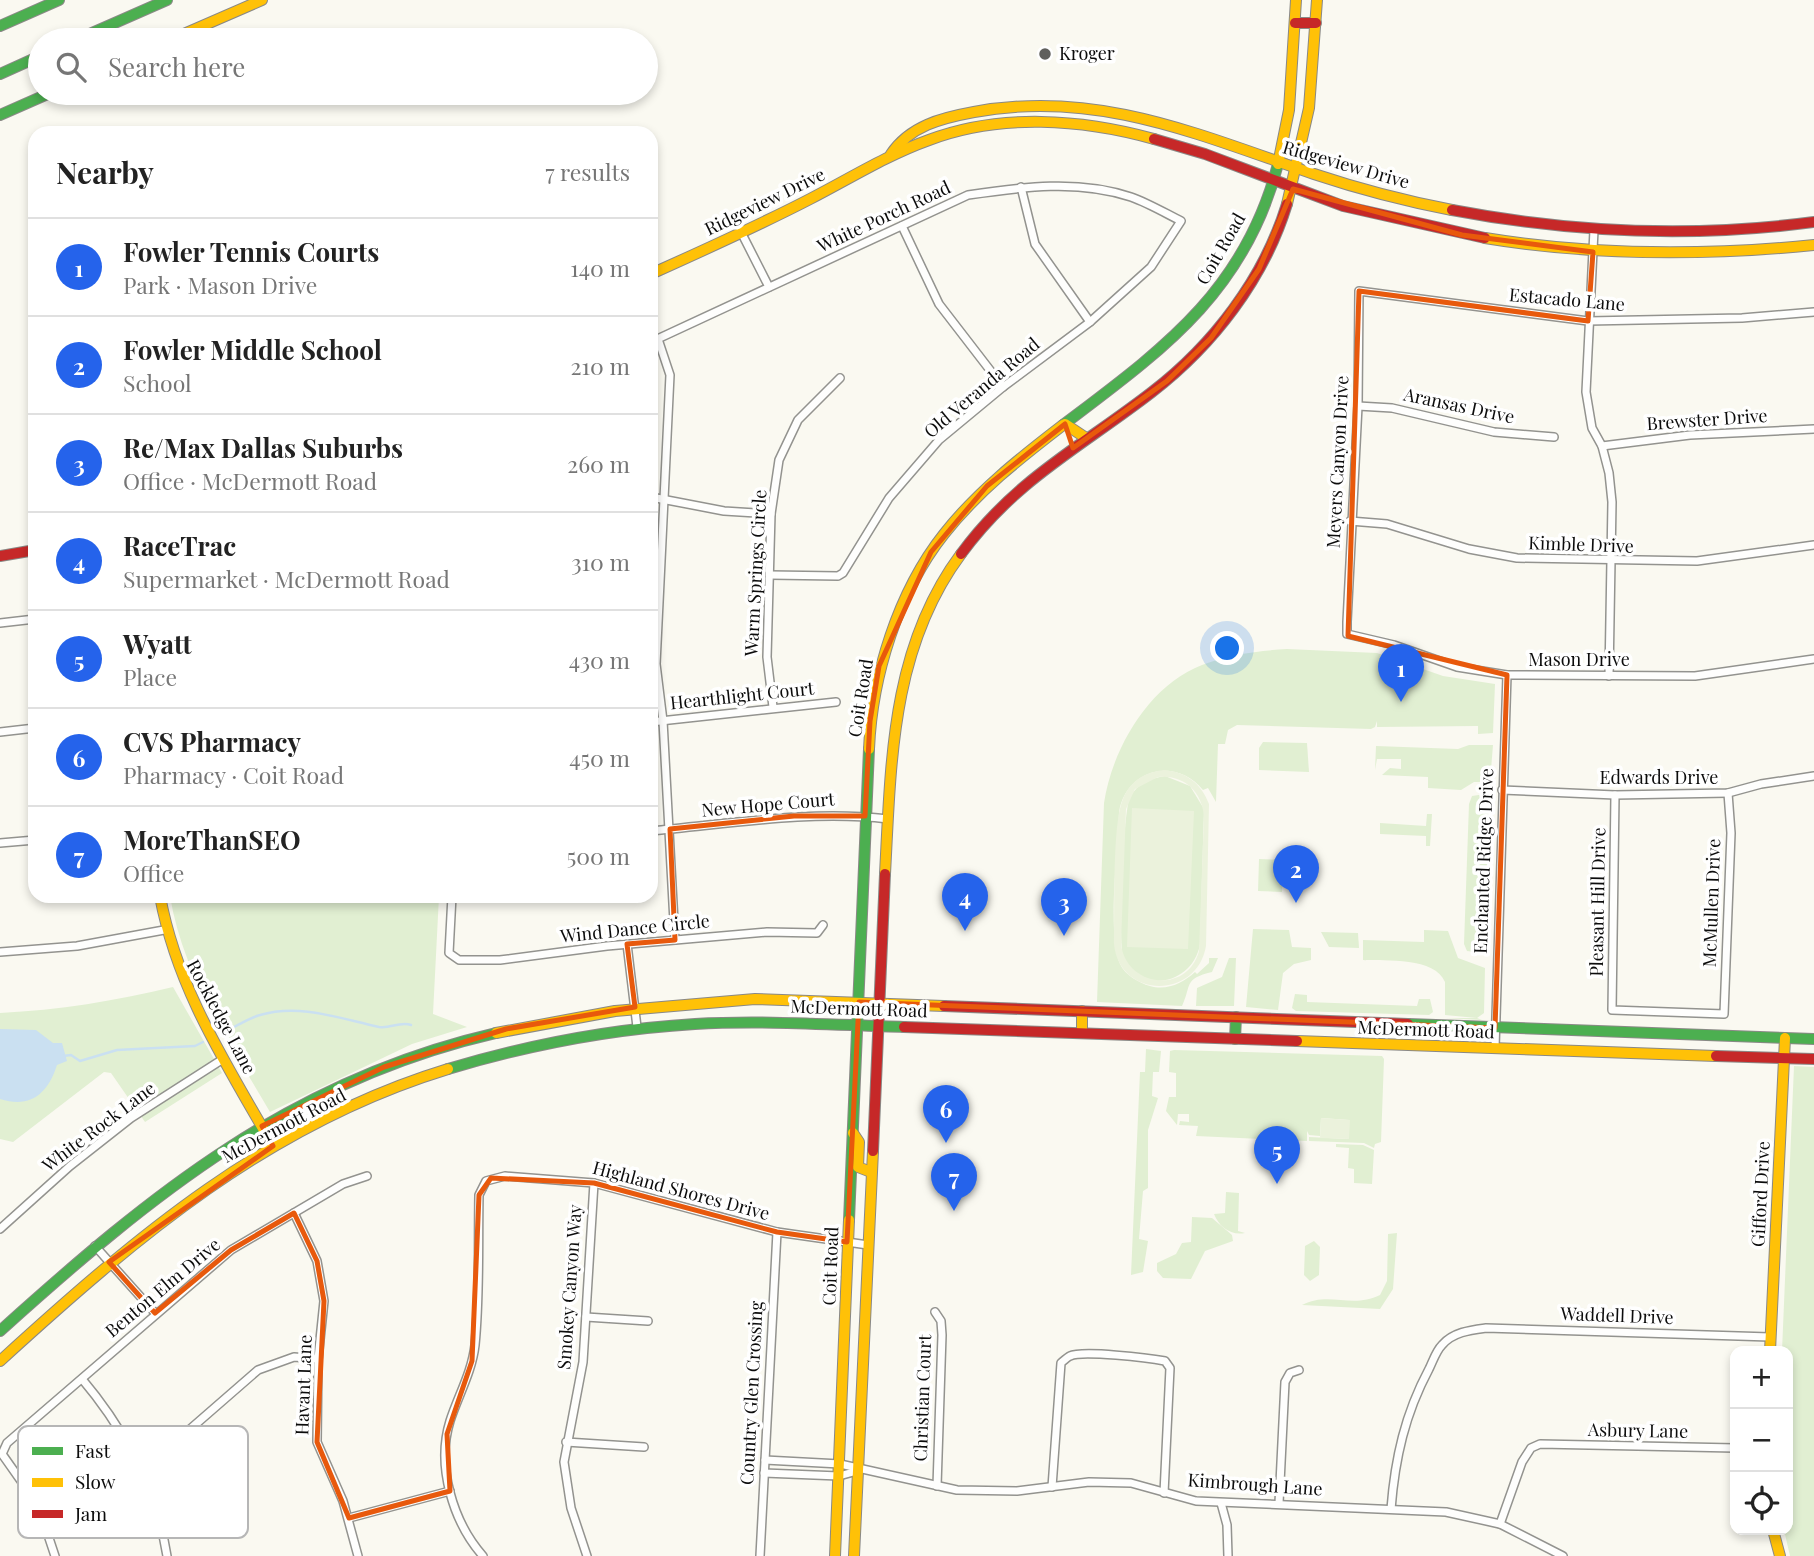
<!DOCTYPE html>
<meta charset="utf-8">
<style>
:root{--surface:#fff;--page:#f2f2f2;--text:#222;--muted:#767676;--line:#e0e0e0;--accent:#2563eb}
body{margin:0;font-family:"Playfair Display",serif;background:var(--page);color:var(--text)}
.controls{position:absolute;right:21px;bottom:21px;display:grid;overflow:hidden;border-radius:14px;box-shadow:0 4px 10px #0003}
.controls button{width:63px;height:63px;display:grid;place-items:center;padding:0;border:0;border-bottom:2px solid var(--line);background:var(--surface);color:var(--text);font:35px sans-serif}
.you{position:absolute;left:1228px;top:649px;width:24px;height:24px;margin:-18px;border:5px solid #fff;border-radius:50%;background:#1a73e8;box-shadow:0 0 0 10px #1a73e833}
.badge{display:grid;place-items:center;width:46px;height:46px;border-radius:50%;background:var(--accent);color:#fff;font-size:23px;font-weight:700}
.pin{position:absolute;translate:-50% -58px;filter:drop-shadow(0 2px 4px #0008)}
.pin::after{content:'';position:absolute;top:37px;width:24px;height:21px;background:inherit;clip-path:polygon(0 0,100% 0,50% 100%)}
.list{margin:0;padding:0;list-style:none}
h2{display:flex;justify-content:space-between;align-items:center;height:91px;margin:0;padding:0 28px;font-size:30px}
h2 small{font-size:23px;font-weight:400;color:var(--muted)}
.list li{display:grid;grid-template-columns:46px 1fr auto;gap:21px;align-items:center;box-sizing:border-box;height:98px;padding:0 28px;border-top:2px solid var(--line)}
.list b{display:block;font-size:26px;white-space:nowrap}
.list p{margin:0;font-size:23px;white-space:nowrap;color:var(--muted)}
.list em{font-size:23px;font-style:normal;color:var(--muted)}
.icon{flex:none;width:38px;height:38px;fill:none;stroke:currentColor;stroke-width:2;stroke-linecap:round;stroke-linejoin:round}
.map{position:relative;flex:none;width:1814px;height:1556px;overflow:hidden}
.search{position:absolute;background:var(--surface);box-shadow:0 4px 10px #0003;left:28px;top:28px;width:630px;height:77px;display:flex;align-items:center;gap:18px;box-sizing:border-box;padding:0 24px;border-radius:38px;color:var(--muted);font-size:26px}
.panel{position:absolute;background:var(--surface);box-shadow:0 4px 10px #0003;left:28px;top:126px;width:630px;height:777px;border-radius:21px}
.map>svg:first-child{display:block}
.green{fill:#e1efd2}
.pitch{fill:#ebf2dc;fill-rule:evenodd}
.water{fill:#cae0f1}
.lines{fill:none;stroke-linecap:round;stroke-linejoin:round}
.stream{stroke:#cae0f1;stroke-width:2.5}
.street-casing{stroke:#93938f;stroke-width:10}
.fast-casing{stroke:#8a8986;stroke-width:12}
.slow-casing{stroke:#8a8986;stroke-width:12}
.jam-casing{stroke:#8a8986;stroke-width:12}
.street{stroke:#fefefd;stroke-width:7}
.fast{stroke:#4caf50;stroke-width:10}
.slow{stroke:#ffc107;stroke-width:10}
.jam{stroke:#c62828;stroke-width:10}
.marked{fill:none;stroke:#e8590c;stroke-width:5;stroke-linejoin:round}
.poi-dot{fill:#5f5f5c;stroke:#fff;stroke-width:2.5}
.labels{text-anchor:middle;stroke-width:7;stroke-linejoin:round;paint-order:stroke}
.poi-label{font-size:18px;fill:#0c0c0c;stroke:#fff;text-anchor:start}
.street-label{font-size:18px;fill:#0c0c0c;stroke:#fff}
.key{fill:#fff;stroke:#b6b6b6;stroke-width:2}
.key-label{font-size:19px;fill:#0c0c0c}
</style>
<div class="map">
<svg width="1814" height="1556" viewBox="0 0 1814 1556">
<rect width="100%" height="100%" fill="#faf9f1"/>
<!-- green -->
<g class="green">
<path d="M1287,649L1377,653L1443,676L1495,684L1493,733L1478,734V726L1377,727V721L1375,727L1371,729L1237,725L1228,730L1225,744H1218L1216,802L1208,788L1203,790C1176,756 1126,769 1119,812C1118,847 1107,935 1120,964C1125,975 1139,983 1150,986C1167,991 1183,983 1195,972L1197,974L1209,963V958H1218L1212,972C1183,979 1192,985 1182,1006L1097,1002L1104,803C1112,749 1149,685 1202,665C1230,654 1258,651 1287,649Z"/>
<polygon points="1263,742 1307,743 1309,772 1259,770 1259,748"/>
<polygon points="1469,745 1493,745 1490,782 1474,782 1461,790 1428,788 1428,777 1382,775 1390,768 1401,769 1401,759 1377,759 1375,770 1376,746 1458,749"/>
<path d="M1165,776L1190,786L1204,809L1200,944C1194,983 1140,997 1123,957C1118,942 1123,810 1130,797C1138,783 1151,778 1165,776Z"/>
<polygon points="1485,794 1492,797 1487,949 1483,953 1467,951 1464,944 1469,804 1472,796"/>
<polygon points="1427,814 1432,814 1430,846 1426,846 1426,836 1380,834 1380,823 1426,826"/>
<polygon points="1259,859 1283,860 1282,892 1258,891"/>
<path d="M170,896H439L433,1014L467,1027L412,1044L270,1112C230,1043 183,976 170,896Z"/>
<polygon points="1253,929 1289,930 1292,947 1311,948 1311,960 1294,964 1283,973 1278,1010 1246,1007"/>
<path d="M1424,930L1448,931L1458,958L1485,968L1484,1013L1477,1018L1482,1020L1445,1018H1477L1445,1015V982C1435,957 1386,961 1363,960V940L1424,942Z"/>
<polygon points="1321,932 1358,933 1359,948 1329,947"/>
<polygon points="1229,958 1236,958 1234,1006 1196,1006 1197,988 1222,977"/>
<path d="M173,987L222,1073L145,1122L111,1073L104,1072L13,1142L0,1139V1013C59,1010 115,1001 173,987Z"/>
<polygon points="1295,994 1307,995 1307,1002 1417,1006 1419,999 1430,999 1433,1012 1429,1015 1296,1011 1292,1008"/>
<polygon points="1146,1049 1161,1051 1159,1072 1153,1072 1152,1096 1158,1098 1148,1130 1148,1188 1143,1191 1139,1239 1148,1241 1143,1272 1131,1275 1140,1072 1145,1072"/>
<polygon points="1174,1050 1382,1056 1384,1059 1381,1142 1375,1144 1374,1148 1364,1143 1309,1141 1309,1137 1348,1139 1349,1120 1321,1118 1320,1136 1309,1135 1307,1131 1307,1141 1196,1136 1198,1126 1179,1125 1180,1121 1189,1122 1189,1114 1178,1114 1177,1125 1166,1111 1169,1097 1176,1097 1176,1073 1169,1072 1170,1051"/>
<polygon points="1794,1066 1814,1067 1814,1556 1790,1556 1784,1530 1788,1530 1788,1351 1782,1351"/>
<polygon points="1336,1144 1363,1145 1374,1150 1372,1184 1354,1183 1354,1169 1348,1168 1349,1148 1336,1147"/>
<path d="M1226,1192L1239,1193L1238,1231L1245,1233C1231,1236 1219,1227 1214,1214L1225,1213Z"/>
<polygon points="1192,1217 1212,1218 1232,1235 1233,1241 1205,1251 1191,1279 1163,1278 1157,1271 1157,1263 1176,1254 1182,1243 1191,1242"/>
<path d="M1397,1233L1393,1289L1380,1309L1302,1305C1329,1291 1352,1309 1380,1295L1387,1281L1388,1234Z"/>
<polygon points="1314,1241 1320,1247 1319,1275 1310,1281 1304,1275 1305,1246"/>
</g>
<!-- pitch -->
<g class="pitch">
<path d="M1164,770C1186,772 1201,783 1209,804L1206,946C1197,1000 1119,999 1114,944C1115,913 1112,823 1123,799C1130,781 1145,772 1164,770ZM1158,777C1183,774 1202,791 1204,816L1199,951C1187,995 1126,987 1121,944L1126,809L1135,789Z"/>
<polygon points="1132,808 1194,811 1188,949 1127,947"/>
<polygon points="1321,1118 1350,1120 1349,1139 1320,1138"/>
</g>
<!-- water -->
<path class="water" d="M0,1029L36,1030L53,1043H62L67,1061L57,1065C48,1093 31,1109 0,1099Z"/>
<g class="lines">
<!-- stream -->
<g class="stream">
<path d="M226,1031C237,1026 249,1018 260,1015C300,1003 341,1019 379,1027C390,1029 400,1021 411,1025"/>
<polyline points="63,1056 71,1055 80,1061 117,1050 195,1046 203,1042"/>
</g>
<!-- street casing -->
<g class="street-casing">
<g id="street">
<polyline points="1021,187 1035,244 1090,322"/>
<polyline points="902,226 939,304 1003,387"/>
<polyline points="1594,230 1586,392 1592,428 1602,446 1609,473 1612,502 1609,676"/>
<polyline points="741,232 769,287"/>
<polyline points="1814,312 1742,318 1588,321 1359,291 1358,406 1347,622 1347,634 1394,645 1457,667 1507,675 1695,676 1814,659"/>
<polyline points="658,339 670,375 656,664 663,721 675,940"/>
<path d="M651,342L968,195C1023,187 1078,179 1131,197C1148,203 1165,213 1181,221L1151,267L1090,322L1003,387L939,440L889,498L843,573L838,576L770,575"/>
<polyline points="1358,406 1392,408 1494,432 1554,437"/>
<polyline points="1602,446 1690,435 1814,429"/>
<polyline points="651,497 724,511 771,514"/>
<polyline points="1350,521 1387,524 1469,549 1517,558 1697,561 1814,545"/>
<polyline points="0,623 35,619"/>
<polyline points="773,707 767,657 771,514 779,460 798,420 840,378"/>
<polyline points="651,722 836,702"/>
<polyline points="0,732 35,728"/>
<polyline points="1502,790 1615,795 1728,793 1761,784 1814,776"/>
<polyline points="1615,795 1612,1010 1724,1014 1731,833 1728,793"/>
<path d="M651,831C730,824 809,810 888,819"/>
<polyline points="0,843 35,840"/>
<polyline points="452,896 449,953 459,960 500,960 607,946 767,932 817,933 823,925"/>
<polyline points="627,944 637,1027"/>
<polyline points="0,952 77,946 164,930"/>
<polyline points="1495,1048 1507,675"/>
<polyline points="294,1213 317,1261 324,1301 318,1359 317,1442 343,1501 358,1556"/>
<polyline points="0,1229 70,1166 131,1118 223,1059"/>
<polyline points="95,1246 155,1313"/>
<polyline points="935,1312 941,1321 942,1335 937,1486"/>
<polyline points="586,1317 648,1321"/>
<path d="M82,1379C126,1431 156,1489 167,1556"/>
<polyline points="566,1442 644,1447"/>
<polyline points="765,1460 840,1464 957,1490 1017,1491 1089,1482 1131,1483 1196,1501 1446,1512 1500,1524 1563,1556"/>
<polyline points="141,1465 181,1437 258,1370 294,1357 318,1359"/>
<polyline points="764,1473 839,1476 857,1471"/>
<path d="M1052,1487L1061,1363C1062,1362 1069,1356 1070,1356C1082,1350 1149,1358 1165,1361L1170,1368L1164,1493"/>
<polyline points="1221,1503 1227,1525 1228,1556"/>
<polyline points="1279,1503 1285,1382 1290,1373 1299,1370"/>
<path d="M1391,1509C1395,1458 1405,1414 1429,1369C1433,1361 1436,1351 1442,1345C1453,1332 1471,1330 1486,1328L1770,1337"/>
<polyline points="349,1518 450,1491"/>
<polyline points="1500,1524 1522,1462 1531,1448 1540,1444 1735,1448"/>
<polyline points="55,1556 38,1505 2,1454 7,1443 231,1250 343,1184 367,1176"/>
<path d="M483,1556C453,1522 436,1466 450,1421C458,1396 472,1372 475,1345C480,1295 478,1245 479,1195L486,1181L505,1176L594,1183L777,1232L868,1245"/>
<polyline points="587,1556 571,1508 564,1462 583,1362 594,1183"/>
<polyline points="760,1556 777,1232"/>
</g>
</g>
<!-- fast casing -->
<g class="fast-casing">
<g id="fast">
<polyline points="0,26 59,0"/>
<polyline points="76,40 167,0"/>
<polyline points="0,74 40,56"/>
<polyline points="0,115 50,93"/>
<path d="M1063,425C1162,350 1245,292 1278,164"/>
<polyline points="1408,1024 1814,1039"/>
<polyline points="1235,1039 1236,1017"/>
<path d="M448,1069C528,1045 611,1029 695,1024C764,1020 834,1025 904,1027"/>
<polyline points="849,1220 869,749"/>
<path d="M0,1331C152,1194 291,1080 496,1033"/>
</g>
</g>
<!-- slow casing -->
<g class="slow-casing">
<g id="slow">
<polyline points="170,40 262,0"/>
<path d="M891,154C910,126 941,118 974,112C1097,89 1199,135 1314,174C1359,189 1405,201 1452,210"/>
<polyline points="1278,164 1289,110 1296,0"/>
<polyline points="1287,204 1309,108 1317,0"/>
<path d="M1485,238C1595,256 1703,256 1814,245"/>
<path d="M651,274C704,250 758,226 810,199C849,179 887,155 929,140C1000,113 1082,119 1154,139"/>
<polyline points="1065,424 1086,438"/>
<path d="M869,749C872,676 898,592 944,534C977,492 1020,458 1063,425"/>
<path d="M885,874C891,762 891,648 961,554"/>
<path d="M160,896C177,989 227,1065 273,1146"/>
<polyline points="1082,1011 1082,1033"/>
<polyline points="496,1033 615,1011 755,999 944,1006"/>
<polyline points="1297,1041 1716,1056"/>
<polyline points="853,1133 859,1142 858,1167 871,1172"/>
<polyline points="1770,1351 1785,1038"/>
<path d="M0,1361C136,1237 268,1124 448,1069"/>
<polyline points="1773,1530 1780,1556"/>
<polyline points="835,1556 849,1220"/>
<polyline points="854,1556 873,1151"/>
</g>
</g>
<!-- jam casing -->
<g class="jam-casing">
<g id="jam">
<polyline points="1295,23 1316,23"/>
<polyline points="1154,139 1205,154 1343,206 1485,238"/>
<path d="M1452,210C1573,233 1692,238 1814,222"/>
<path d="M961,554C1016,479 1081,447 1152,392C1213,345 1264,279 1287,204"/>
<polyline points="0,556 35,550"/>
<polyline points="944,1006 1408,1024"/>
<polyline points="904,1027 1297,1041"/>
<polyline points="1716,1056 1814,1059"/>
<polyline points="873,1151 885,874"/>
</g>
</g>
<!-- street -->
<use href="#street" class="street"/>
<!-- fast -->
<use href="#fast" class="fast"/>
<!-- slow -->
<use href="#slow" class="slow"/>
<!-- jam -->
<use href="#jam" class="jam"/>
</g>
<!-- marked area -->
<path class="marked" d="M1293,189L1462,235L1593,252L1588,321L1359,291L1348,636L1507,675L1495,1028L859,1002L847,1242L777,1232L594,1183L491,1178L479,1195L472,1361L447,1434L450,1491L349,1518L317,1442L324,1301L317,1261L294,1213L231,1250L155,1313L109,1262L273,1146L262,1126L384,1067L506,1029L635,1007L627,944L675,940L670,829L794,816H865L870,721L879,666L931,552L987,486L1065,424L1073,448L1167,381L1211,338L1259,269Z"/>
<!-- markers -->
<circle class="poi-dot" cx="1045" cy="54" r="7"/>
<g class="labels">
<!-- poi labels -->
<g class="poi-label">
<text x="1059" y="60">Kroger</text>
</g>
<!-- street labels -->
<g class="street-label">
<text transform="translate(1346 165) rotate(16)" y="6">Ridgeview Drive</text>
<text transform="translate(765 202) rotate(-26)" y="6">Ridgeview Drive</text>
<text transform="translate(884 217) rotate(-25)" y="6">White Porch Road</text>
<text transform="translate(1221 249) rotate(-60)" y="6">Coit Road</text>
<text transform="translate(1567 300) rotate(5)" y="6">Estacado Lane</text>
<text transform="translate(982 388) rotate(-40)" y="6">Old Veranda Road</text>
<text transform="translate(1459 406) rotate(12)" y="6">Aransas Drive</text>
<text transform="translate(1707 420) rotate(-4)" y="6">Brewster Drive</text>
<text transform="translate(1338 462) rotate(-87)" y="6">Meyers Canyon Drive</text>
<text transform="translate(1581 545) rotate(2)" y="6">Kimble Drive</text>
<text transform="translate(756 573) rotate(-87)" y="6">Warm Springs Circle</text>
<text x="1579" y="666">Mason Drive</text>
<text transform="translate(742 696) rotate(-6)" y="6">Hearthlight Court</text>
<text transform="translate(861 698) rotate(-81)" y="6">Coit Road</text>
<text x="1659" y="784">Edwards Drive</text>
<text transform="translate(768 805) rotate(-5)" y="6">New Hope Court</text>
<text transform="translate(1484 861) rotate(-88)" y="6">Enchanted Ridge Drive</text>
<text transform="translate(1598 902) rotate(-89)" y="6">Pleasant Hill Drive</text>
<text transform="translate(1712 903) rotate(-88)" y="6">McMullen Drive</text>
<text transform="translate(635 929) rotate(-6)" y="6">Wind Dance Circle</text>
<text transform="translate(859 1009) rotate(2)" y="6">McDermott Road</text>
<text transform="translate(221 1017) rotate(62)" y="6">Rockledge Lane</text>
<text transform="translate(1426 1030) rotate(2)" y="6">McDermott Road</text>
<text transform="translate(284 1126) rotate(-28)" y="6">McDermott Road</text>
<text transform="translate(99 1127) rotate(-37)" y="6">White Rock Lane</text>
<text transform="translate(681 1191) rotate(15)" y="6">Highland Shores Drive</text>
<text transform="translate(1761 1194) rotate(-87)" y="6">Gifford Drive</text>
<text transform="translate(831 1266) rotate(-88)" y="6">Coit Road</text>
<text transform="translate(570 1287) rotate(-86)" y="6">Smokey Canyon Way</text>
<text transform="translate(163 1288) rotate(-40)" y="6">Benton Elm Drive</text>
<text transform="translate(1617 1316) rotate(2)" y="6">Waddell Drive</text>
<text transform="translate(304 1385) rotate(-88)" y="6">Havant Lane</text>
<text transform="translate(752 1393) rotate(-87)" y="6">Country Glen Crossing</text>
<text transform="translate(923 1398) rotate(-88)" y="6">Christian Court</text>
<text transform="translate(1638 1431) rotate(1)" y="6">Asbury Lane</text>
<text transform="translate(1255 1485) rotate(4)" y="6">Kimbrough Lane</text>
</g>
</g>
<!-- legend -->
<rect x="18" y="1426" width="230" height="112" rx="10" class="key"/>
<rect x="32" y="1447" width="31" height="8" fill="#4caf50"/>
<rect x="32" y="1478" width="31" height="9" fill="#ffc107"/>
<rect x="32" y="1510" width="31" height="8" fill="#c62828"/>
<g class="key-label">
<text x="75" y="1458">Fast</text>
<text x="75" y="1489">Slow</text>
<text x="75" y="1521">Jam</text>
</g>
</svg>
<div class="controls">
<button>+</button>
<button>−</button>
<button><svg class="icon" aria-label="locate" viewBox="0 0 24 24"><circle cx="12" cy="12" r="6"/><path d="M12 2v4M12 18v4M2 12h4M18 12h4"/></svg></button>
</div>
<div class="you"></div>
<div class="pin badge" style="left:1401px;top:702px">1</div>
<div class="pin badge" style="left:1296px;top:903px">2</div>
<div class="pin badge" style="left:1064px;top:936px">3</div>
<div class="pin badge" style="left:965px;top:931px">4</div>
<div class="pin badge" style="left:1277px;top:1184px">5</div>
<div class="pin badge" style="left:946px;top:1143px">6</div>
<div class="pin badge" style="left:954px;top:1211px">7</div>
<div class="search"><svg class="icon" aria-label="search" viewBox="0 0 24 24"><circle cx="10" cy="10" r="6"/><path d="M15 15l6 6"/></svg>Search here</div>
<section class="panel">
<h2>Nearby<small>7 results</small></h2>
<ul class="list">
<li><span class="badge">1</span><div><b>Fowler Tennis Courts</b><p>Park · Mason Drive</p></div><em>140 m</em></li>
<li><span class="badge">2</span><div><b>Fowler Middle School</b><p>School</p></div><em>210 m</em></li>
<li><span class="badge">3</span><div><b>Re/Max Dallas Suburbs</b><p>Office · McDermott Road</p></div><em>260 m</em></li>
<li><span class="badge">4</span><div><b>RaceTrac</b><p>Supermarket · McDermott Road</p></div><em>310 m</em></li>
<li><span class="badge">5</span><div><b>Wyatt</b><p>Place</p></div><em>430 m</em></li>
<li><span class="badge">6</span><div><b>CVS Pharmacy</b><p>Pharmacy · Coit Road</p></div><em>450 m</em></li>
<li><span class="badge">7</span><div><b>MoreThanSEO</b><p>Office</p></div><em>500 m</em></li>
</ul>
</section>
</div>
